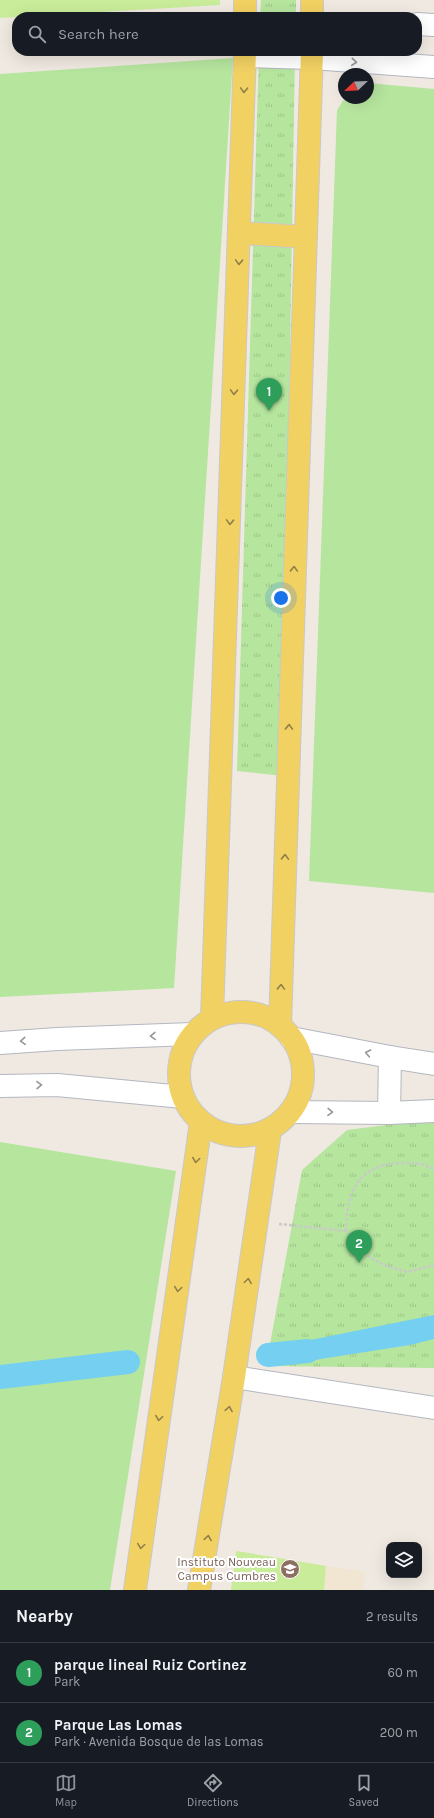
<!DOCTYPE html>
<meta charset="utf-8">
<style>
:root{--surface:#171b24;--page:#20242c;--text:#f1f3f6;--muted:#9ea1a6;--line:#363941;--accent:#8c9099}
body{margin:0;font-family:Karla,sans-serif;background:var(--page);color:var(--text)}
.controls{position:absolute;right:12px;bottom:12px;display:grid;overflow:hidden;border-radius:8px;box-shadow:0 4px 16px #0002}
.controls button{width:36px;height:36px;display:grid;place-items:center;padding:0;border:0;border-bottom:1px solid var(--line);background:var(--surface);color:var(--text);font:20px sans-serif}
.compass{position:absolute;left:338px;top:68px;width:36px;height:36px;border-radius:50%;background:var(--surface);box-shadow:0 4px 16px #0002;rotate:247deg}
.you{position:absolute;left:281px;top:598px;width:14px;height:14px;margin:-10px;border:3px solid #fff;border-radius:50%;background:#1a73e8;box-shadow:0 0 0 6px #1a73e833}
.badge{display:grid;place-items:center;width:26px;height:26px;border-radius:50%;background:var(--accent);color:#fff;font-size:13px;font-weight:700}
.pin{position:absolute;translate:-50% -33px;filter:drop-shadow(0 1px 2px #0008)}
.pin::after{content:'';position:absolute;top:21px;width:14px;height:12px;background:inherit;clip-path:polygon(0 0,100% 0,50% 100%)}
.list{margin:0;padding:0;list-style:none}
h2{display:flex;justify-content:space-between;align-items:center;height:52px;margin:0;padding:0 16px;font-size:17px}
h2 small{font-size:13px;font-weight:400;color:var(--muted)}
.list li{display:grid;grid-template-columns:26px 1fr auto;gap:12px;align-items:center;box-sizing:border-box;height:60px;padding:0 16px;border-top:1px solid var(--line)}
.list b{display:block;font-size:15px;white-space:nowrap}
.list p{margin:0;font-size:13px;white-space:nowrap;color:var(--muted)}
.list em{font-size:13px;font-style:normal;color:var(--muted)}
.icon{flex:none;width:22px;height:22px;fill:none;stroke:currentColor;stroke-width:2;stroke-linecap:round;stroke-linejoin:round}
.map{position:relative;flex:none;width:434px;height:1590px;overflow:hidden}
.search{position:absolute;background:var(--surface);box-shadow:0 4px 16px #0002;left:12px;right:12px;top:12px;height:44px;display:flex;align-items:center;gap:10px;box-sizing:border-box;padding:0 14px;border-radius:16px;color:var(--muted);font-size:15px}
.sheet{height:172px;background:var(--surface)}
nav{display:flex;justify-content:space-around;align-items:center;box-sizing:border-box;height:56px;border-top:1px solid var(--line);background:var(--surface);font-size:11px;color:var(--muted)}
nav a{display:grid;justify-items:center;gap:2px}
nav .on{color:var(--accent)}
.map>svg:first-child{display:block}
.education{fill:#f0e6d1}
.grass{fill:#b6e59e}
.park{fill:url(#park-tufts)}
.pitch{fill:#c9ec9a}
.water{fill:#75cff0}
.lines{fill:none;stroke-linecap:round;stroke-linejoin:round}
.canal{stroke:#75cff0;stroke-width:24}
.minor-casing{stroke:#b4b7c1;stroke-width:24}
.major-casing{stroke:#c9c9c9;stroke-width:24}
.path{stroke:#c9c9c9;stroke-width:2.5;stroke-dasharray:3 2;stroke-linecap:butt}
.minor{stroke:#fff;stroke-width:22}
.major{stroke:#f2d163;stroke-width:22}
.oneway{stroke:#969696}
.oneway2{stroke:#908048}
.labels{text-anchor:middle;stroke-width:4;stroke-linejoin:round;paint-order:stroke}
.education-label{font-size:12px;fill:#785e54;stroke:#fff;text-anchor:end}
</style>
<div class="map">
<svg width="434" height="1590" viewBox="0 0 434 1590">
<defs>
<pattern id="park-tufts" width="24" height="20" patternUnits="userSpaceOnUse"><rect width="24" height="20" fill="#b6e59e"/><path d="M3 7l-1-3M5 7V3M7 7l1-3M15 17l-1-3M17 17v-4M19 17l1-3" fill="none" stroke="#9dc588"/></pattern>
</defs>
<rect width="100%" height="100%" fill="#efe9e1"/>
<!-- education -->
<polygon class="education" points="236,1551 365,1572 363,1590 231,1590"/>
<!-- grass -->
<g class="grass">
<polygon points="233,58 174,988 0,997 0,74"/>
<polygon points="368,83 434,89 434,893 309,881 337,110 345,98 368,98"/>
<polygon points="0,1142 176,1171 110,1590 0,1590"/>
</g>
<!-- park -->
<g class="park">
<polygon points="261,0 296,0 296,17 260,17"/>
<polygon points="259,51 295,51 283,776 237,771"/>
<polygon points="434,1119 434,1368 266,1366 302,1170 347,1130"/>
</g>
<!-- pitch -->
<g class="pitch">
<polygon points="0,0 220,0 220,5 0,18"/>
<polygon points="236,1551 326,1566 324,1590 231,1590"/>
</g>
<!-- water -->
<polygon class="water" points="434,1315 434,1339 410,1345 276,1366 276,1347"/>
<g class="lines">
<!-- canal -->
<g class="canal">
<polyline points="268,1355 308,1351"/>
<polyline points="0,1377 128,1362"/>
</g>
<!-- minor casing -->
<g class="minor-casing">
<g id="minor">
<polyline points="417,24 434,25"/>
<polyline points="245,56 312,58 434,67"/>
<polyline points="291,1038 390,1057 434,1064"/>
<polyline points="0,1043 57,1039 192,1034"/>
<polyline points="0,1086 57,1085 183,1097"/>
<polyline points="291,1112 389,1113 434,1111"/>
<polyline points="389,1113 390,1057"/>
<polyline points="234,1377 434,1408"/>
</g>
</g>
<!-- major casing -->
<g class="major-casing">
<g id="major">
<polyline points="312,0 312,17"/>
<polyline points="245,17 245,0"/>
<polyline points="240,233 306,237"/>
<circle cx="241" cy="1074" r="62"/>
<polyline points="212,1018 245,51"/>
<polyline points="280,1026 312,51"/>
<polyline points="135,1590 201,1122"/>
<polyline points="199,1590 234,1377 270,1131"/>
</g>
</g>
<!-- path -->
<g class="path">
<polyline points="279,1224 346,1231 368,1256 384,1265 407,1272 434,1265"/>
<path d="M346,1231C346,1193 358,1164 401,1163C413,1163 423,1163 434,1169"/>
</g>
<!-- minor -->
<use href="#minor" class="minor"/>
<!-- major -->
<use href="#major" class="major"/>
</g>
<!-- one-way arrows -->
<defs><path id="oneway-chevron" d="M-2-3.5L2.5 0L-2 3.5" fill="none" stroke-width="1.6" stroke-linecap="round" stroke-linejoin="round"/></defs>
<g class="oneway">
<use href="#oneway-chevron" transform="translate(354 62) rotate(5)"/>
<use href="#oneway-chevron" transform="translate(153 1036) rotate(178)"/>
<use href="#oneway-chevron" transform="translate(23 1041) rotate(176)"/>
<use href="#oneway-chevron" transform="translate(368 1053) rotate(-169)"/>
<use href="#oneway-chevron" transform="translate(39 1085) rotate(-1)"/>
<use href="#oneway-chevron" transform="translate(330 1112) rotate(1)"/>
</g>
<g class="oneway2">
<use href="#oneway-chevron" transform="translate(244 90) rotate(92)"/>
<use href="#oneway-chevron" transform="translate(239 262) rotate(92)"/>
<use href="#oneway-chevron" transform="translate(234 392) rotate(92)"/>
<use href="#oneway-chevron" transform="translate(230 522) rotate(92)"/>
<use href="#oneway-chevron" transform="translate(294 569) rotate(-88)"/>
<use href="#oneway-chevron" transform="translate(289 727) rotate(-88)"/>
<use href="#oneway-chevron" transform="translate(285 857) rotate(-88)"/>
<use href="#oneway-chevron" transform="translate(281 987) rotate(-88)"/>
<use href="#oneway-chevron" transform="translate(196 1160) rotate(98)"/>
<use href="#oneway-chevron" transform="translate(248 1281) rotate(-82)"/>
<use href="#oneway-chevron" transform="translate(178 1289) rotate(98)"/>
<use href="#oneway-chevron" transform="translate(229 1409) rotate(-81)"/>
<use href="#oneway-chevron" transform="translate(159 1418) rotate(98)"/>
<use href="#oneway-chevron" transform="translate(208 1538) rotate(-81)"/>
<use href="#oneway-chevron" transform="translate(141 1546) rotate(98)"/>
</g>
<!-- icons -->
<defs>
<g id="school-disc" transform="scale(1)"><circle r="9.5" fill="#8d6e63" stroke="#fff"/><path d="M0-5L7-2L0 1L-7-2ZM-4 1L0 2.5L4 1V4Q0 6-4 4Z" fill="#fff"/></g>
</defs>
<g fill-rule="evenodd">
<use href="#school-disc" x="290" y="1569"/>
</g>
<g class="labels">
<!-- education labels -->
<g class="education-label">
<text x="276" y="1566">Instituto Nouveau<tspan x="276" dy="14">Campus Cumbres</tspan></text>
</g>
</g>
</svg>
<div class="controls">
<button><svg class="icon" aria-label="layers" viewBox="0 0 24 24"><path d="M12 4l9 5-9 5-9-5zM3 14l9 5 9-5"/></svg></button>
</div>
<svg class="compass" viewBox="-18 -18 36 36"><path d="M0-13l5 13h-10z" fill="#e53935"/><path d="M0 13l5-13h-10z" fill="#9ea1a6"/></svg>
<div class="you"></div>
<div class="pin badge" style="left:269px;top:411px;background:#2e9e5b">1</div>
<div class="pin badge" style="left:359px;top:1263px;background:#2e9e5b">2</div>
<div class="search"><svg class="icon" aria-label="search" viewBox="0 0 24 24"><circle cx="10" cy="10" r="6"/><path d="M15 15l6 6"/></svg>Search here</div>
</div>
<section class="sheet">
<h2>Nearby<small>2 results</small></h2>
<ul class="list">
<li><span class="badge" style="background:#2e9e5b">1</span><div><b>parque lineal Ruiz Cortinez</b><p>Park</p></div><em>60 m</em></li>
<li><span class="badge" style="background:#2e9e5b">2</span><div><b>Parque Las Lomas</b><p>Park · Avenida Bosque de las Lomas</p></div><em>200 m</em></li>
</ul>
</section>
<nav>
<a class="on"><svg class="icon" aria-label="map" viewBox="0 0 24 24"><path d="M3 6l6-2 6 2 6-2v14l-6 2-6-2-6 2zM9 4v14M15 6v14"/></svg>Map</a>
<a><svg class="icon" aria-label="directions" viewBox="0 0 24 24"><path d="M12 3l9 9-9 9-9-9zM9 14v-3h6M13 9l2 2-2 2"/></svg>Directions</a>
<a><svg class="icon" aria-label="saved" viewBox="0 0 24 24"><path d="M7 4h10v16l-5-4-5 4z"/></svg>Saved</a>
</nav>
